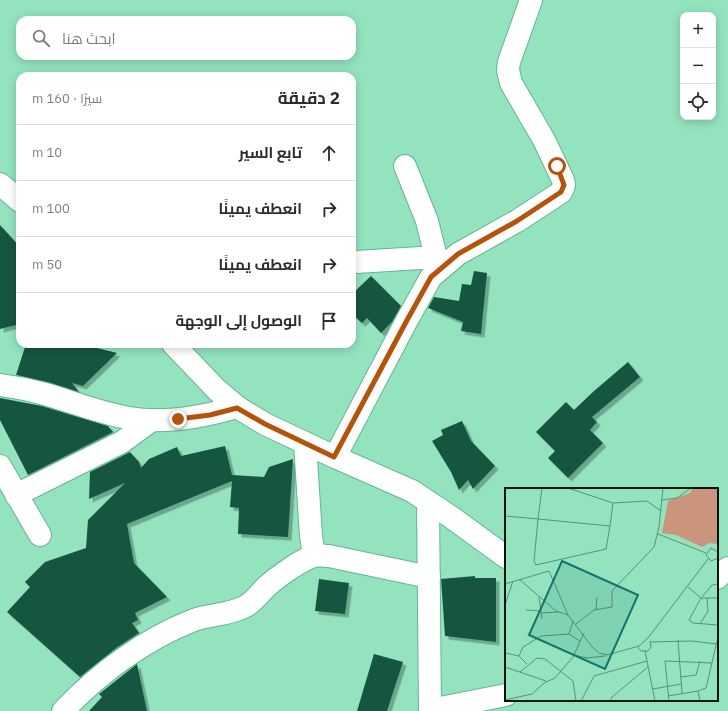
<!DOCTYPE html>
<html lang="ar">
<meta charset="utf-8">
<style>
:root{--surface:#fff;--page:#f2f2f3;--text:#2b2b33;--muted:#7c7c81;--line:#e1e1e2}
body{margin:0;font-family:"IBM Plex Sans",Cairo,sans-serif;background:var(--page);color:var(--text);direction:rtl}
.controls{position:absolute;right:12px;top:12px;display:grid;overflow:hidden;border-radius:8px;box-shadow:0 2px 10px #0003}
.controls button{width:36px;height:36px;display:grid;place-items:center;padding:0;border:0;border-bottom:1px solid var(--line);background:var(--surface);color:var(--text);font:20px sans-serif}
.stop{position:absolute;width:12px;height:12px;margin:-9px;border:3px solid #b45309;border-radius:50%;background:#fff}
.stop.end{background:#b45309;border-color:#fff;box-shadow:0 1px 4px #0008}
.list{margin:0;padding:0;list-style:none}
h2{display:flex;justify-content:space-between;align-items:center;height:52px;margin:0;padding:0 16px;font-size:17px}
h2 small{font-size:13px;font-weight:400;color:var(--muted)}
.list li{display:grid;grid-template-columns:26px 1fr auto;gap:12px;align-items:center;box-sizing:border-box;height:56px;padding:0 16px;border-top:1px solid var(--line)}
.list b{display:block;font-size:15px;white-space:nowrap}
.list em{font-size:13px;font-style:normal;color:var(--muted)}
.icon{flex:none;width:22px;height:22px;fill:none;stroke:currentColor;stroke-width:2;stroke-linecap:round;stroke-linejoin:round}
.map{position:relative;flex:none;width:728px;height:711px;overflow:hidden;direction:ltr}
.search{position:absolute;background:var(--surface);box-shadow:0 2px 10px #0003;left:16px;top:16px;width:340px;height:44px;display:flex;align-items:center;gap:10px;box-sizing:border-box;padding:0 14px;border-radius:12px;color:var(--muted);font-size:15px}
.panel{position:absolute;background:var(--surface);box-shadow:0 2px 10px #0003;left:16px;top:72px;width:340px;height:276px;border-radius:12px;direction:rtl}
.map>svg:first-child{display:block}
.building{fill:#16563f;filter:url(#shadow)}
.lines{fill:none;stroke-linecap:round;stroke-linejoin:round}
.minor-casing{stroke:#65b592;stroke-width:24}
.minor{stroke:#fff;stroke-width:22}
.route{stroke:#b45309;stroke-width:5}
.inset-road{fill:none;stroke:#589177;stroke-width:1}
.view{fill:#0f766e;fill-opacity:0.15;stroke:#0f766e;stroke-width:2}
.inset-edge{fill:none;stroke:#00160c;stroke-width:2}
</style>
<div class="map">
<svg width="728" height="711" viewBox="0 0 728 711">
<defs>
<filter id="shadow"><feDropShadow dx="3.5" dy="3.5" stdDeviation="0" flood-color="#0004"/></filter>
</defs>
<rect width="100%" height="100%" fill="#93e3bf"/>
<!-- building -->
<g class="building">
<polygon points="0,225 20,247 20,324 0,329"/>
<polygon points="474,271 487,273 481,334 461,331 463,322 428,308 434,297 459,301 462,284 471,285"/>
<polygon points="371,276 401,306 392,322 381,333 367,318 362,323 352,314 352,294"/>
<polygon points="26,344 81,344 117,353 83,386 72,383 79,392 48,382 16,375"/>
<polygon points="628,362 640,377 592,417 597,422 590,430 603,443 568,478 548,458 555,451 536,432 566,402 574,410 594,391"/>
<polygon points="0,398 42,406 108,426 113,432 28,475 0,420"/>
<polygon points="462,421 471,441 495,466 473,489 468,480 459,490 451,472 432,441 443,435 441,430"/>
<polygon points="225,446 232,475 264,477 269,467 293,459 288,537 238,534 239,508 230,507 232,481 127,524 134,563 167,597 135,613 138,620 132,623 139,633 116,648 80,677 7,612 30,587 25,582 45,562 86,548 88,520 125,483 89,499 90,472 130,452 139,462 141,468 149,459 177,447 181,456"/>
<polygon points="475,576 475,578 496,578 496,642 445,636 441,579"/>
<polygon points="319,579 349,583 345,614 315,611"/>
<polygon points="374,654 403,662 387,711 357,711"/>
<polygon points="137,664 147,711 89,711 102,697 99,694"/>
</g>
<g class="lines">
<!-- minor casing -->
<g class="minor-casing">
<g id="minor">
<polyline points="405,166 427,221 439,269"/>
<polyline points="0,184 20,201"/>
<polyline points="356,262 437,257"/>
<polyline points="173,344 217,390 237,407 265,424 335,457 412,491 451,517 506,557"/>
<path d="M0,385C15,387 30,390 45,394C73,402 100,413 129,418C165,424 203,417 237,407"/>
<polyline points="305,443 311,536 314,556"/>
<polyline points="335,457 406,322 431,277 458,254 517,221 557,195 561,192 563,188 564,185 563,180 544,140 511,83 508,70 509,62 531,0"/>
<polyline points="0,466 40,535"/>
<polyline points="16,495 122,442 152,420"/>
<polyline points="428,502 430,711"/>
<polyline points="717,578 728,568"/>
<polyline points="430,710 506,695"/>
<path d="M63,711C99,673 145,639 194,620C210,614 229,615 244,607C253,603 259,594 266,587C276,578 302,559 314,556C319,555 325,556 329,556L429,577"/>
</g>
</g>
<!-- minor -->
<use href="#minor" class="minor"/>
</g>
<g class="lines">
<!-- route -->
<polyline class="route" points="178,419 210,415 237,408 265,424 334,457 406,322 431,277 458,254 517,221 561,192 564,185 557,166"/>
</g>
<!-- overview -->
<g transform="translate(505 488)">
<rect width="213" height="213" fill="#93e3bf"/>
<path d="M188,0H213V56L204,55L197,59L171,47L157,45L163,13L185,5Z" fill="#cb947c"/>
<path class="inset-road" d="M63,0L108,15L142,13L156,23M157,12L172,10L186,0M0,28L33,31L105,38L101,61L31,77L29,73L33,31L37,0M105,38L108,15M153,46L201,65M213,64L206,60L201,67L206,73L213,70M14,91L51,123L63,127M0,96L44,83L63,127L88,160L94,165L102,167L134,158L143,150L203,71M183,99L196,110H213M34,109L37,131M197,109L207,97L213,96M196,110L184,132L188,135L213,137M0,117L8,93M21,122L36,123M91,122L92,109M36,125L54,124M71,136L89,122L107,119V103L149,59L154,39L158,0M195,136L203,123L202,110M64,146L68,133M173,152L177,205M0,153V168M146,154L187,153L212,156M132,158L136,163H143L146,159L145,153M140,163L150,213M1,165L14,168L22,176M69,167L82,170L100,168M14,168L18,159L36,148L64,146L75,153M0,179L41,193M15,184L32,170L40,171L68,193L71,213M176,189L191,187L195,173M148,201L176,196M163,208L193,203M0,212L27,206L39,195L50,190L68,169L79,145M76,213L89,188L142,173M105,213L107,209L143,179M164,213L160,173L207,175M195,213L193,203L201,200L213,149"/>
<path class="view" d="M57,73L133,107L100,181L24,147Z"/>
<rect width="213" height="213" class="inset-edge"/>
</g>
</svg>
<div class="controls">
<button>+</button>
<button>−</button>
<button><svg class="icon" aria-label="locate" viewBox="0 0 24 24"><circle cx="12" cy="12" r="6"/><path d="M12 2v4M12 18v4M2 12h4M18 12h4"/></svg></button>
</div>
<div class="stop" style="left:557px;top:166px"></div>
<div class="stop end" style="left:178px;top:419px"></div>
<div class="search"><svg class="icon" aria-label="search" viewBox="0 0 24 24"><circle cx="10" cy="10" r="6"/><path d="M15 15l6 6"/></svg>ابحث هنا</div>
<section class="panel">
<h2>2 دقيقة<small>سيرًا · 160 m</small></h2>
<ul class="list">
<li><svg class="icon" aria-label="ahead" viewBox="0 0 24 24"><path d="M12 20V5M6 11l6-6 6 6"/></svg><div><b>تابع السير</b></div><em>10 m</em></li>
<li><svg class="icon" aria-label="right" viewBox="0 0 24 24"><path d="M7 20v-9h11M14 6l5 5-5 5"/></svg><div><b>انعطف يمينًا</b></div><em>100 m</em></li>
<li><svg class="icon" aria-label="right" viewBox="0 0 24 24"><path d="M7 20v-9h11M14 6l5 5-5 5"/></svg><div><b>انعطف يمينًا</b></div><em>50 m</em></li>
<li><svg class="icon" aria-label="arrive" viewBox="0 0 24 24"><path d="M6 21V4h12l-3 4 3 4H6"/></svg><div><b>الوصول إلى الوجهة</b></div></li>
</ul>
</section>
</div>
